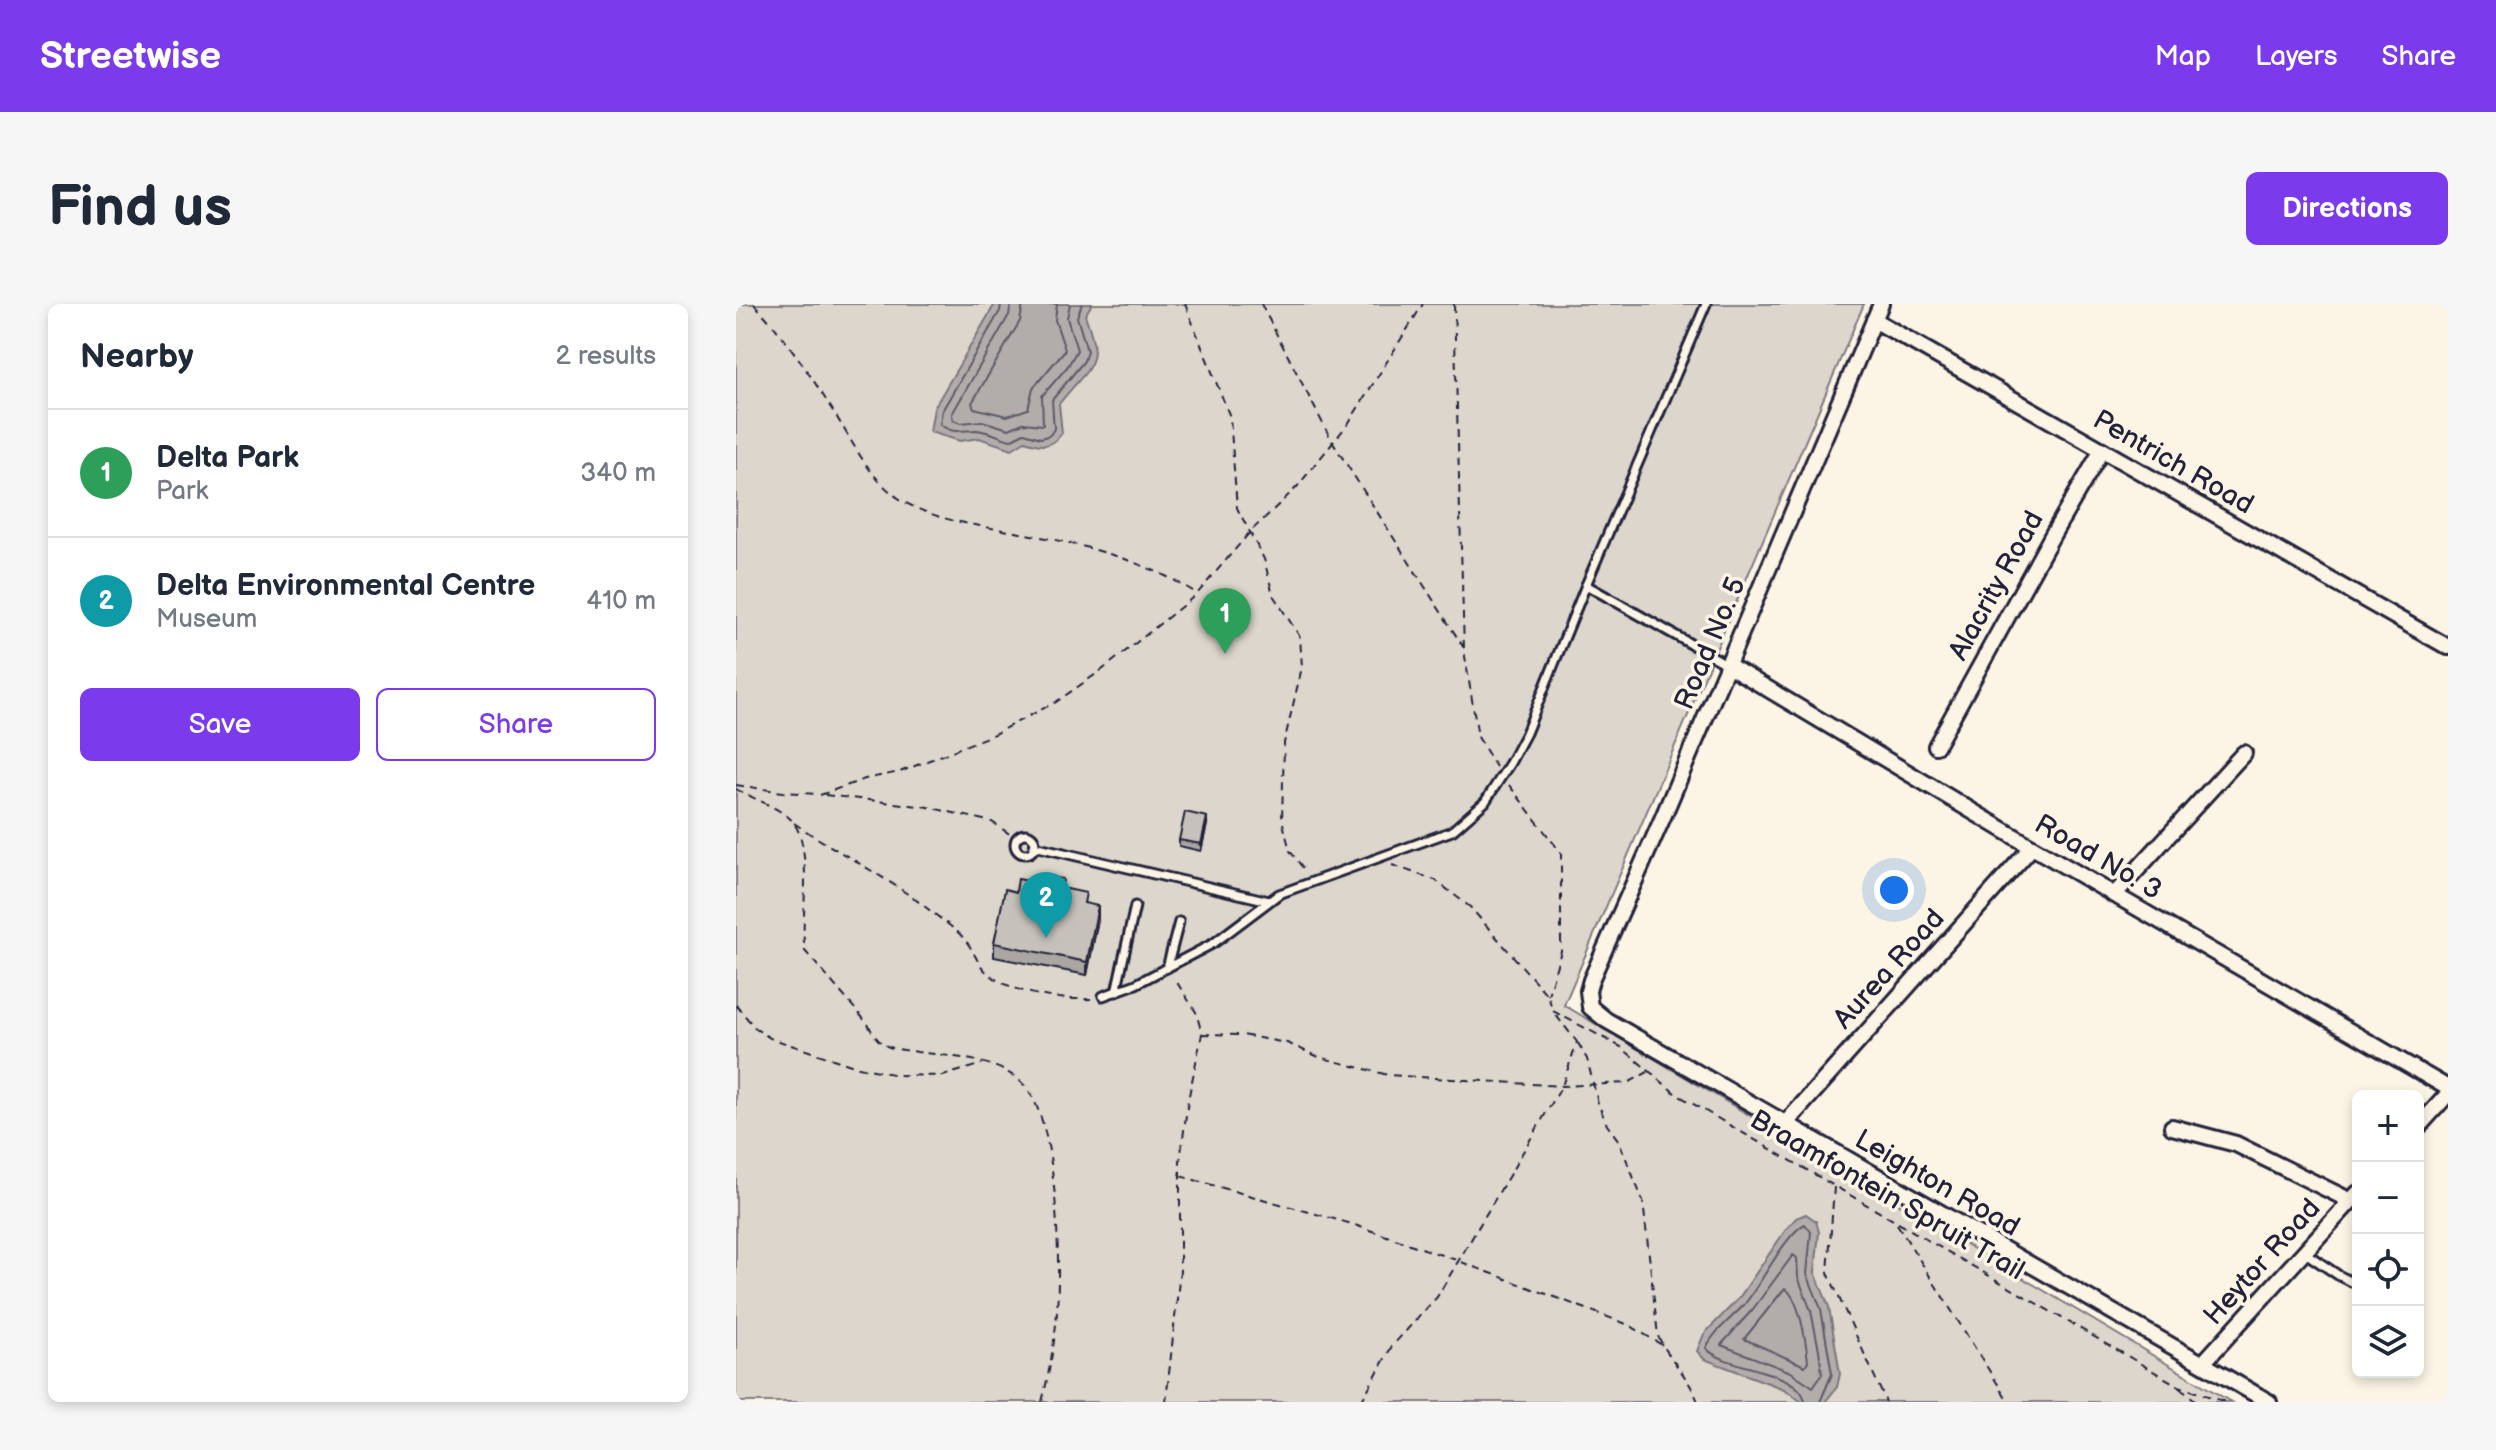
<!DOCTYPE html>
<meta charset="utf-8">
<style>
:root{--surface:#fff;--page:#f6f6f7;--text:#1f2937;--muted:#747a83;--line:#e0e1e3;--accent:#7c3aed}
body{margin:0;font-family:"Balsamiq Sans",sans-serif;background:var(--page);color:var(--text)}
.controls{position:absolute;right:24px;bottom:24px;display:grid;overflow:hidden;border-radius:12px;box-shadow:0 4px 12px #0003}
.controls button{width:72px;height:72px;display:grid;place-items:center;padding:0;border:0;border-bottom:2px solid var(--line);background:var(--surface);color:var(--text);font:40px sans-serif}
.you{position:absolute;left:1158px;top:586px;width:28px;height:28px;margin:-20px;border:6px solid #fff;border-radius:50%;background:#1a73e8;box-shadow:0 0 0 12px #1a73e833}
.badge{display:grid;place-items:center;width:52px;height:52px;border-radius:50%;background:var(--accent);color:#fff;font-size:26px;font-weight:700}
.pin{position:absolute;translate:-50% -66px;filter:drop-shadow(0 2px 4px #0008)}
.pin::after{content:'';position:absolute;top:42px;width:28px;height:24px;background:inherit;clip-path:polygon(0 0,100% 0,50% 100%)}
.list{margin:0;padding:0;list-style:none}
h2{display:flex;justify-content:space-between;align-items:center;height:104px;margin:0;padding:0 32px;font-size:34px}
h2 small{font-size:26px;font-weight:400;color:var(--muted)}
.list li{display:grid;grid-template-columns:52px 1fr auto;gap:24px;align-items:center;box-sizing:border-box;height:128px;padding:0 32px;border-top:2px solid var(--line)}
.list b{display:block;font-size:30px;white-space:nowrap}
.list p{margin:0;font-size:26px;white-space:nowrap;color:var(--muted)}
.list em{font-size:26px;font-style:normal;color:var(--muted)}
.actions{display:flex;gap:16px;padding:24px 32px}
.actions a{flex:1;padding:18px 0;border:2px solid var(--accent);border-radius:12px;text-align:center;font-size:28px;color:var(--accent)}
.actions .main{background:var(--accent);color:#fff}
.icon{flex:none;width:44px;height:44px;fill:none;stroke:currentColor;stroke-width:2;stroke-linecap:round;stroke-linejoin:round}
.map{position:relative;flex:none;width:1712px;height:1098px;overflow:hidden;border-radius:12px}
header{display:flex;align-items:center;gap:48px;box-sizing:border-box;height:112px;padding:0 40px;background:var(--accent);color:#fff}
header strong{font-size:38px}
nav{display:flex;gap:44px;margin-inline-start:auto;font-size:28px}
.intro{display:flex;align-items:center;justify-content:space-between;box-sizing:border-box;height:192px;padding:0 48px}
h1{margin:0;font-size:56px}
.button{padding:20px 36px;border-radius:12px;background:var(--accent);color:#fff;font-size:28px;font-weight:700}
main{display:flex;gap:48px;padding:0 48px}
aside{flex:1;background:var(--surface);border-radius:12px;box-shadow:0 4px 12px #0003}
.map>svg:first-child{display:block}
.green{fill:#dcd6cc;stroke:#7f7c84;stroke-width:2}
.water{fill:#b2adab;stroke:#78757e;stroke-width:2}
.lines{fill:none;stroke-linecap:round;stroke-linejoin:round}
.shore{stroke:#5c5a68;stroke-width:2}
.lane-casing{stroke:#22223b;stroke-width:13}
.street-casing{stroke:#22223b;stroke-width:20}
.path{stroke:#22223b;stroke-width:2;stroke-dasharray:8 6;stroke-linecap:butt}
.lane{stroke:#fcf5e5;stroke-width:7}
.street{stroke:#fcf5e5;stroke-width:14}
.wall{fill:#aaa6a1;stroke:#22223b;stroke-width:2}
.shaded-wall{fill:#8b8783;stroke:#22223b;stroke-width:2}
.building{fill:#c6c1bb;stroke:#22223b;stroke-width:2}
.labels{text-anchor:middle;stroke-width:7;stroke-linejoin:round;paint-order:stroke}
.street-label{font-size:28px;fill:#22223b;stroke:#fcf5e5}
</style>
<header>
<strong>Streetwise</strong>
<nav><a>Map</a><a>Layers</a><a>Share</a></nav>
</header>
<div class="intro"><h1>Find us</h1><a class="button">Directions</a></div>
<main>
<aside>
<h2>Nearby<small>2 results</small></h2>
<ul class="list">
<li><span class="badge" style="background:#2e9e5b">1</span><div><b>Delta Park</b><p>Park</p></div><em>340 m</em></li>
<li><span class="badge" style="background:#0f9aa8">2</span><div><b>Delta Environmental Centre</b><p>Museum</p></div><em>410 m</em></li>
</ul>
<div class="actions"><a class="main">Save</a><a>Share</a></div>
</aside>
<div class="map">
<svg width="1712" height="1098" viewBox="0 0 1712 1098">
<rect width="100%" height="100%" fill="#fcf5e5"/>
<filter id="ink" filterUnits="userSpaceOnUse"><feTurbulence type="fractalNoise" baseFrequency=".0125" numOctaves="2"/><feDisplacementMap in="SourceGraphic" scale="16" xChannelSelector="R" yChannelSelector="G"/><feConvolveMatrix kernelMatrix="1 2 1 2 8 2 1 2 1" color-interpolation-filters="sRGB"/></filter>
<g filter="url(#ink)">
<!-- green -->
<polygon class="green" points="0,0 1128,0 828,701 1495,1098 0,1098"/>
<!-- water -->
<g class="water">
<path d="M259,0H356L349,11C369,63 353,61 323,100L326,129C315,144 306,143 289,137L276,145L243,134L224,137L194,128L198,104Z"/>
<polygon points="1070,910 1080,917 1083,928 1079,968 1093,1003 1104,1070 1101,1083 1089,1098 1066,1098 1048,1085 968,1055 961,1047 968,1030 1003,994 1051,924 1060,914"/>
</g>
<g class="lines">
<!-- shore -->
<g class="shore">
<path d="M265,0L264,7L206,107L204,120C216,131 227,126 241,126C252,127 264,133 274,136L288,129L305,134L314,131L318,125L316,96L348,57L351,47L341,13L346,0"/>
<polyline points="275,0 273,11 216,110 217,116 225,119 246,117 273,125 287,119 307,121 306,92 332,62 341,46 331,14 334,0"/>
<polyline points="287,0 284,17 236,99 238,104 271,112 292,105 297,84 329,46 319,16 321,0"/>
<polygon points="1057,951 1061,954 1062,973 1075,1007 1083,1046 1086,1070 1077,1083 1055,1068 985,1041 1017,1005"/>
<path d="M1049,984C1064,995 1070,1038 1072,1057L1069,1062L1008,1035Z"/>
<path d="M1069,1098C1065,1065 987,1065 970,1044C978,1027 995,1015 1008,1001C1024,982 1049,930 1069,920L1075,928L1071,970L1085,1005L1096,1070L1084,1098"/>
</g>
<!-- lane casing -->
<g class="lane-casing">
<g id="lane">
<polyline points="850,281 970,0"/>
<circle cx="289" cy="540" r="10"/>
<polyline points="298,542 533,597"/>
<polyline points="431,664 443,618"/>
<polyline points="380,688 399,602"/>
<polyline points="367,692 400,680 478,639 543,590 716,527 749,498 774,459 790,429 850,281 992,361"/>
<polyline points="1568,948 1602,971 1622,981"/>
</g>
</g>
<!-- street casing -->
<g class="street-casing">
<g id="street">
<polyline points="1145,0 927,513 855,676 852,687 854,703 870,716 1533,1098"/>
<polyline points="1138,16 1712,343"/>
<polyline points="992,361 1296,543 1712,784"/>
<polyline points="1200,442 1317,230 1366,146"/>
<polyline points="1378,591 1508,449"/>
<polyline points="1049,820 1296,543"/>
<polyline points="1436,823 1500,840 1615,897"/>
<polyline points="1682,823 1712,790"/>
<polyline points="1467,1059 1622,889"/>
</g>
</g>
<!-- path -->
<g class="path">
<path d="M18,0C49,32 73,69 97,107C117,138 134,177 167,197C204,219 249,222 290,230C349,241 410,257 460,289"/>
<polyline points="449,0 494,113 501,204 528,255 537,291 564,333 566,363 548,439 546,515 554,547 570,568"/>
<polyline points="525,0 597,139 728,344"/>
<polyline points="718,0 728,346 742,433 760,463"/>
<polyline points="0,481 47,488 82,490"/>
<polyline points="773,481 825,549 825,647 812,691"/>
<path d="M0,485C16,494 36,501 51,512C81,534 63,614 69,647L132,720C137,730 141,737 151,742C160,746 172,746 181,748C212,752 261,755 285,778C323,811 324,958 321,1008C319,1038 313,1069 306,1098"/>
<polyline points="84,491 129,475 164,468 258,430 320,398 366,366 461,290 514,228 561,183 612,120 687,0"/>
<polyline points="89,491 192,503 256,518 281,535"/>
<path d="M58,519C102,549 150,572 192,605C204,615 221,625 230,637C244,656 240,664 265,678C293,692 324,696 355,695"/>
<polyline points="656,561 699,576 734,603 812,692 817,707 885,743 940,790 1443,1082 1490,1098"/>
<polyline points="0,701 20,725 34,734 118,762 161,771 207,772 246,760"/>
<polyline points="466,730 506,731 551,739 583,753 652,771 826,782 892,779 912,768"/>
<path d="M842,739L851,755L862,799L871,821L883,837L907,897L922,1032C934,1057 952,1071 962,1098"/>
<polyline points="444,872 616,920 720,956 893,1021 926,1041"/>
<polyline points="1098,883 1092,969 1150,1098"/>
<polyline points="1161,920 1273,1098"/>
<polyline points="1444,1083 1461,1098"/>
<polyline points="430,1098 444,967 444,857 452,796 466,730 460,708 438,674"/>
<polyline points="625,1098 656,1042 701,993 826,782 841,738 819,710"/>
</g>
<!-- lane -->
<use href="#lane" class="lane"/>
<!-- street -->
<use href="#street" class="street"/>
</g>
<!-- wall -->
<g class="wall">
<polygon points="471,520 465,547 443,542 443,536"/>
<polygon points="308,580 327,585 350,600 362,615 351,671 258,653 258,639 280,588"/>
</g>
<!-- shaded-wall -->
<g class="shaded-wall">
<polygon points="471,513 471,520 465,547 465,540"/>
<polygon points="362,602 362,615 351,671 351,658"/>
</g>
<!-- building -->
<g class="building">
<polygon points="449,508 471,513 465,540 443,536"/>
<polygon points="309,572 327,575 326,584 350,589 348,599 362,602 351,658 258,639 269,585 280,588 282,575 308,580"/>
</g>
</g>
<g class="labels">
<!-- street labels -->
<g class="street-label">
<text transform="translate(1438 157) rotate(30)" y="10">Pentrich Road</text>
<text transform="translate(1259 281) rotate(-61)" y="10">Alacrity Road</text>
<text transform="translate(973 339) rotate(-67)" y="10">Road No. 5</text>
<text transform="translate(1363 552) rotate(30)" y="10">Road No. 3</text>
<text transform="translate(1152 664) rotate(-48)" y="10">Aurea Road</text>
<text transform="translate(1202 878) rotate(30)" y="10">Leighton Road</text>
<text transform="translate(1152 890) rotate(30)" y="10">Braamfontein Spruit Trail</text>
<text transform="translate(1525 957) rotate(-48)" y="10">Heytor Road</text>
</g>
</g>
</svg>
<div class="controls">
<button>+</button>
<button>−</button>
<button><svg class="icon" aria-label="locate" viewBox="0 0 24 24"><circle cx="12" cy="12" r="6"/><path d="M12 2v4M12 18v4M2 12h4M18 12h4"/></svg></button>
<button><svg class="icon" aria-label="layers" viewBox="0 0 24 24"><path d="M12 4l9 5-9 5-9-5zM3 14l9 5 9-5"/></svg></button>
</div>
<div class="you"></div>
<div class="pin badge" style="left:489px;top:350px;background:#2e9e5b">1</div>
<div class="pin badge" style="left:310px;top:634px;background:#0f9aa8">2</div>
</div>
</main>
